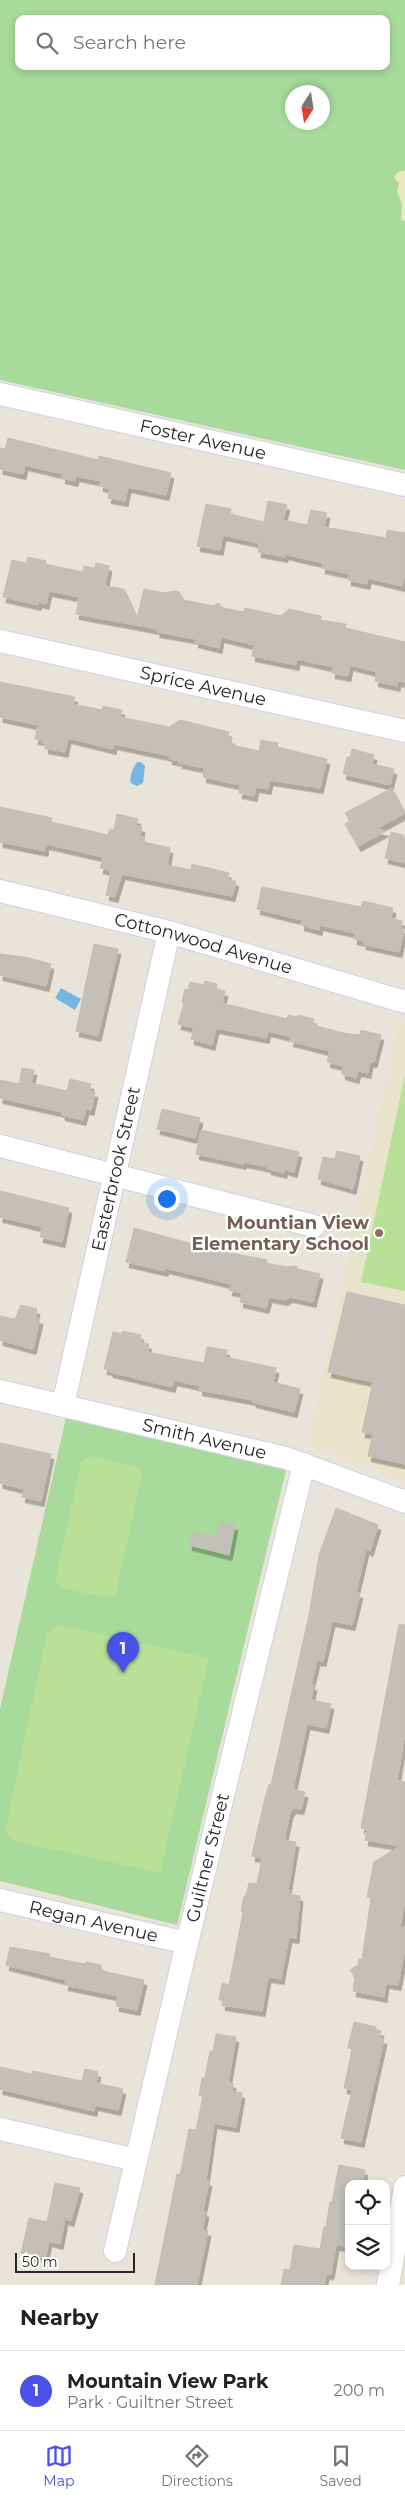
<!DOCTYPE html>
<meta charset="utf-8">
<style>
:root{--surface:#fff;--page:#f6f6f6;--text:#222;--muted:#767676;--line:#e0e0e0;--accent:#4951e6}
body{margin:0;font-family:Montserrat,sans-serif;background:var(--page);color:var(--text)}
.controls{position:absolute;right:15px;bottom:15px;display:grid;overflow:hidden;border-radius:10px;box-shadow:0 2px 8px #0003}
.controls button{width:45px;height:45px;display:grid;place-items:center;padding:0;border:0;border-bottom:1px solid var(--line);background:var(--surface);color:var(--text);font:25px sans-serif}
.compass{position:absolute;left:285px;top:85px;width:45px;height:45px;border-radius:50%;background:var(--surface);box-shadow:0 2px 8px #0003;rotate:192deg}
.scale{position:absolute;left:15px;bottom:12px;width:120px;box-sizing:border-box;padding-left:5px;border:2px solid #272727;border-top:0;font-size:14px;line-height:18px;white-space:nowrap;color:#272727;-webkit-text-stroke:4px #fff;paint-order:stroke}
.you{position:absolute;left:166px;top:1198px;width:18px;height:18px;margin:-12px;border:4px solid #fff;border-radius:50%;background:#1a73e8;box-shadow:0 0 0 8px #1a73e833}
.badge{display:grid;place-items:center;width:32px;height:32px;border-radius:50%;background:var(--accent);color:#fff;font-size:16px;font-weight:700}
.pin{position:absolute;translate:-50% -41px;filter:drop-shadow(0 1px 2px #0008)}
.pin::after{content:'';position:absolute;top:26px;width:18px;height:15px;background:inherit;clip-path:polygon(0 0,100% 0,50% 100%)}
.list{margin:0;padding:0;list-style:none}
h2{display:flex;justify-content:space-between;align-items:center;height:65px;margin:0;padding:0 20px;font-size:21px}
h2 small{font-size:16px;font-weight:400;color:var(--muted)}
.list li{display:grid;grid-template-columns:32px 1fr auto;gap:15px;align-items:center;box-sizing:border-box;height:80px;padding:0 20px;border-top:1px solid var(--line)}
.list b{display:block;font-size:19px;white-space:nowrap}
.list p{margin:0;font-size:16px;white-space:nowrap;color:var(--muted)}
.list em{font-size:16px;font-style:normal;color:var(--muted)}
.icon{flex:none;width:28px;height:28px;fill:none;stroke:currentColor;stroke-width:2;stroke-linecap:round;stroke-linejoin:round}
.map{position:relative;flex:none;width:405px;height:2285px;overflow:hidden}
.search{position:absolute;background:var(--surface);box-shadow:0 2px 8px #0003;left:15px;right:15px;top:15px;height:55px;display:flex;align-items:center;gap:12px;box-sizing:border-box;padding:0 18px;border-radius:10px;color:var(--muted);font-size:19px}
.sheet{height:145px;background:var(--surface)}
nav{display:flex;justify-content:space-around;align-items:center;box-sizing:border-box;height:70px;border-top:1px solid var(--line);background:var(--surface);font-size:14px;color:var(--muted)}
nav a{display:grid;justify-items:center;gap:2px}
nav .on{color:var(--accent)}
.map>svg:first-child{display:block}
.education{fill:#e8e3ca}
.green{fill:#a8da9b;fill-rule:evenodd}
.sand{fill:#ebeabf}
.pitch{fill:#b8e097}
.water{fill:#76b6e1}
.building{fill:#c3c0b9;stroke:#c3bfb4;filter:url(#shadow)}
.lines{fill:none;stroke-linecap:round;stroke-linejoin:round}
.minor-casing{stroke:#cfd0de;stroke-width:24}
.minor{stroke:#fff;stroke-width:22}
.education-dot{fill:#8d6e63;stroke:#fff;stroke-width:2}
.labels{text-anchor:middle;stroke-width:4.5;stroke-linejoin:round;paint-order:stroke}
.street-label{font-size:18px;fill:#272727;stroke:#fff}
.education-label{font-size:18px;font-weight:bold;fill:#785e54;stroke:#fff;text-anchor:end}
</style>
<div class="map">
<svg width="405" height="2285" viewBox="0 0 405 2285">
<defs>
<filter id="shadow"><feDropShadow dx="3" dy="5.5" stdDeviation="0" flood-color="#0004"/></filter>
</defs>
<rect width="100%" height="100%" fill="#e8e4d9"/>
<!-- education -->
<polygon class="education" points="399,1022 405,1023 405,1481 308,1444"/>
<!-- green -->
<g class="green">
<path d="M0,0H405V470L0,380ZM19,19H386V66H19ZM292,92H322V122H292Z"/>
<polygon points="66,1418 286,1470 177,1925 0,1881 0,1709"/>
</g>
<!-- sand -->
<polygon class="sand" points="405,170 405,221 401,220 402,205 397,191 399,183 394,178 398,172"/>
<!-- pitch -->
<g class="pitch">
<polygon points="405,1075 405,1291 361,1282"/>
<polygon points="91,1456 138,1467 142,1474 116,1593 107,1598 62,1588 55,1580 81,1462"/>
<polygon points="59,1625 209,1658 160,1873 14,1841 5,1831 47,1633"/>
</g>
<!-- water -->
<g class="water">
<path d="M138,762H141L145,766L143,783L137,786L131,783C129,778 133,765 138,762Z"/>
<polygon points="61,988 81,999 75,1010 55,998"/>
</g>
<!-- building -->
<g class="building">
<polygon points="8,438 98,460 99,456 171,473 166,495 128,487 125,501 108,498 110,489 100,486 101,481 76,476 75,481 62,478 63,474 25,465 23,474 0,469 0,448 5,449"/>
<polygon points="268,501 287,505 283,520 307,525 311,510 327,513 324,527 386,538 387,530 405,533 405,572 402,586 368,578 367,584 348,580 349,574 322,568 323,563 285,554 285,557 258,552 259,543 223,535 220,550 197,546 206,504 231,509 230,514 264,522"/>
<polygon points="28,557 46,561 45,564 83,572 84,566 95,568 96,563 109,566 105,586 124,589 137,618 144,589 164,593 174,591 179,592 184,600 214,606 218,603 223,608 244,612 245,608 281,616 289,609 321,616 320,620 346,624 345,628 405,642 405,682 398,681 397,686 375,681 377,672 350,665 348,676 332,673 333,667 297,659 296,665 252,656 254,645 221,637 219,648 195,642 196,639 157,632 157,629 76,614 79,597 49,591 46,604 39,602 38,605 3,597 12,560 26,563"/>
<polygon points="0,682 75,697 73,704 102,710 103,706 122,710 120,717 169,727 180,720 229,732 227,738 232,739 231,745 259,751 261,740 278,743 277,747 327,759 320,788 270,780 268,789 256,787 254,796 239,793 240,785 203,777 205,768 179,763 180,761 169,759 170,756 114,744 113,749 68,738 65,752 45,748 46,744 42,743 43,740 35,739 38,725 0,717"/>
<polygon points="352,749 374,755 372,764 394,769 390,785 343,774 347,757 350,757"/>
<polygon points="392,788 405,813 376,829 386,831 358,846 345,824 350,821 345,813"/>
<polygon points="0,807 52,818 51,822 108,835 110,829 114,830 117,814 138,819 136,826 142,827 140,836 145,838 144,842 170,848 167,865 191,870 192,864 229,873 227,879 236,881 232,896 122,874 115,897 106,895 111,871 100,868 103,857 46,844 45,851 0,842"/>
<polygon points="391,832 403,835 405,838 405,863 385,858"/>
<polygon points="262,887 361,907 363,901 393,908 391,918 402,921 400,928 404,929 399,952 363,944 364,941 354,939 355,933 320,925 319,930 301,925 302,920 257,909"/>
<polygon points="94,944 118,949 98,1036 76,1031"/>
<polygon points="0,954 25,957 51,964 46,986 0,975"/>
<polygon points="205,981 217,984 216,989 225,991 222,1003 287,1019 288,1015 297,1017 298,1015 314,1019 313,1025 343,1033 360,1035 361,1030 381,1035 374,1062 370,1062 368,1073 358,1071 356,1078 342,1074 343,1066 327,1062 330,1051 290,1041 292,1037 268,1031 266,1038 216,1028 212,1045 191,1039 194,1028 178,1024 184,1003 182,1002 185,989 188,990 190,982 204,985"/>
<polygon points="22,1068 34,1070 31,1083 67,1091 70,1079 91,1084 89,1091 95,1092 91,1110 86,1109 83,1120 62,1115 62,1112 0,1098 0,1080 19,1084"/>
<polygon points="162,1109 200,1118 195,1138 157,1129"/>
<polygon points="201,1130 299,1152 294,1172 284,1169 284,1173 268,1169 268,1167 244,1162 243,1164 196,1154"/>
<polygon points="337,1151 360,1156 353,1189 318,1179 323,1157 335,1159"/>
<polygon points="0,1191 69,1208 62,1242 40,1237 42,1227 0,1217"/>
<polygon points="134,1228 211,1249 267,1260 266,1263 286,1267 296,1266 298,1269 320,1274 313,1302 290,1297 285,1300 269,1297 266,1308 240,1302 242,1293 229,1290 231,1284 166,1268 165,1271 126,1262"/>
<polygon points="347,1292 405,1305 405,1464 368,1456 373,1434 362,1432 373,1382 328,1372"/>
<polygon points="21,1305 37,1309 35,1318 40,1319 33,1349 0,1340 0,1316 15,1319"/>
<polygon points="122,1331 141,1335 140,1342 149,1344 147,1352 204,1363 207,1347 227,1350 225,1357 276,1368 273,1382 300,1389 294,1412 253,1402 253,1400 199,1390 200,1386 174,1380 172,1387 110,1372 110,1370 104,1369 113,1332 122,1334"/>
<polygon points="0,1443 51,1454 41,1501 22,1497 24,1489 0,1483"/>
<polygon points="336,1508 378,1525 370,1551 366,1549 356,1592 360,1593 352,1625 332,1621 323,1661 317,1660 311,1685 314,1685 311,1700 331,1704 326,1728 307,1724 293,1789 305,1792 301,1809 293,1808 290,1813 284,1840 296,1842 288,1890 290,1890 289,1894 300,1896 296,1938 289,1937 281,1979 268,1977 262,2011 222,2005 223,2000 219,2000 222,1983 229,1985 243,1912 241,1911 244,1896 246,1896 249,1883 257,1884 262,1858 252,1856 256,1837 264,1802 269,1784 271,1785 309,1615 319,1555"/>
<polygon points="220,1522 235,1525 229,1555 189,1545 191,1532 217,1537"/>
<polygon points="399,1624 405,1625 405,1730 397,1781 405,1782 405,1898 400,1927 405,1928 405,1947 398,1985 386,1983 384,1997 353,1991 355,1977 350,1970 358,1965 359,1959 362,1960 371,1898 367,1897 374,1862 400,1846 365,1840 367,1829 361,1828"/>
<polygon points="10,1947 50,1954 49,1957 85,1964 86,1962 101,1965 102,1971 144,1980 137,2010 116,2006 118,1996 65,1985 66,1980 6,1965"/>
<polygon points="354,2022 376,2027 375,2029 381,2031 379,2038 384,2039 361,2142 341,2138 352,2090 344,2088 352,2049 348,2048"/>
<polygon points="216,2034 236,2037 228,2082 233,2083 232,2091 242,2093 236,2127 214,2123 206,2180 209,2181 203,2211 206,2212 202,2230 208,2231 197,2285 155,2285 177,2174 180,2175 189,2129 196,2130 203,2096 199,2096 202,2078 205,2078 210,2051 213,2051"/>
<polygon points="0,2067 32,2074 33,2071 82,2081 85,2069 98,2072 96,2083 123,2089 118,2110 95,2105 94,2111 0,2089"/>
<polygon points="339,2165 365,2170 362,2184 349,2184 349,2236 347,2236 345,2246 336,2245 331,2274 326,2274 324,2285 281,2285 284,2269 290,2270 294,2245 320,2249 324,2227 326,2227 330,2202 332,2202"/>
<polygon points="55,2183 80,2188 71,2221 65,2219 60,2244 49,2241 45,2258 21,2253 29,2218 47,2222"/>
</g>
<g class="lines">
<!-- minor casing -->
<g class="minor-casing">
<g id="minor">
<path id="s1" d="M0,394L405,485"/>
<path id="s2" d="M0,641L405,731"/>
<path id="s3" d="M0,891L169,932L405,1002"/>
<polyline points="0,1146 314,1226"/>
<path id="s4" d="M0,1391L286,1458L405,1502"/>
<path id="s5" d="M63,1405L169,932"/>
<path id="s6" d="M0,1900L187,1943"/>
<polyline points="0,2129 136,2160"/>
<path id="s7" d="M115,2251L187,1943L304,1464"/>
<polyline points="388,2285 405,2187"/>
</g>
</g>
<!-- minor -->
<use href="#minor" class="minor"/>
</g>
<!-- markers -->
<circle class="education-dot" cx="379" cy="1233" r="5"/>
<g class="labels">
<!-- street labels -->
<g class="street-label">
<text dy="6" stroke="none"><textPath href="#s1" startOffset="208">Foster Avenue</textPath></text>
<text dy="6" stroke="none"><textPath href="#s2" startOffset="208">Sprice Avenue</textPath></text>
<text dy="6" stroke="none"><textPath href="#s3" startOffset="210">Cottonwood Avenue</textPath></text>
<text dy="6" stroke="none"><textPath href="#s5" startOffset="242">Easterbrook Street</textPath></text>
<text dy="6" stroke="none"><textPath href="#s4" startOffset="210">Smith Avenue</textPath></text>
<text dy="6" stroke="none"><textPath href="#s7" startOffset="404">Guiltner Street</textPath></text>
<text dy="6" stroke="none"><textPath href="#s6" startOffset="96">Regan Avenue</textPath></text>
</g>
<!-- education labels -->
<g class="education-label">
<text x="369" y="1229">Mountian View<tspan x="369" dy="21">Elementary School</tspan></text>
</g>
</g>
</svg>
<div class="controls">
<button><svg class="icon" aria-label="locate" viewBox="0 0 24 24"><circle cx="12" cy="12" r="6"/><path d="M12 2v4M12 18v4M2 12h4M18 12h4"/></svg></button>
<button><svg class="icon" aria-label="layers" viewBox="0 0 24 24"><path d="M12 4l9 5-9 5-9-5zM3 14l9 5 9-5"/></svg></button>
</div>
<svg class="compass" viewBox="-18 -18 36 36"><path d="M0-13l5 13h-10z" fill="#e53935"/><path d="M0 13l5-13h-10z" fill="#767676"/></svg>
<div class="scale">50 m</div>
<div class="you"></div>
<div class="pin badge" style="left:123px;top:1673px">1</div>
<div class="search"><svg class="icon" aria-label="search" viewBox="0 0 24 24"><circle cx="10" cy="10" r="6"/><path d="M15 15l6 6"/></svg>Search here</div>
</div>
<section class="sheet">
<h2>Nearby<small></small></h2>
<ul class="list">
<li><span class="badge">1</span><div><b>Mountain View Park</b><p>Park · Guiltner Street</p></div><em>200 m</em></li>
</ul>
</section>
<nav>
<a class="on"><svg class="icon" aria-label="map" viewBox="0 0 24 24"><path d="M3 6l6-2 6 2 6-2v14l-6 2-6-2-6 2zM9 4v14M15 6v14"/></svg>Map</a>
<a><svg class="icon" aria-label="directions" viewBox="0 0 24 24"><path d="M12 3l9 9-9 9-9-9zM9 14v-3h6M13 9l2 2-2 2"/></svg>Directions</a>
<a><svg class="icon" aria-label="saved" viewBox="0 0 24 24"><path d="M7 4h10v16l-5-4-5 4z"/></svg>Saved</a>
</nav>
